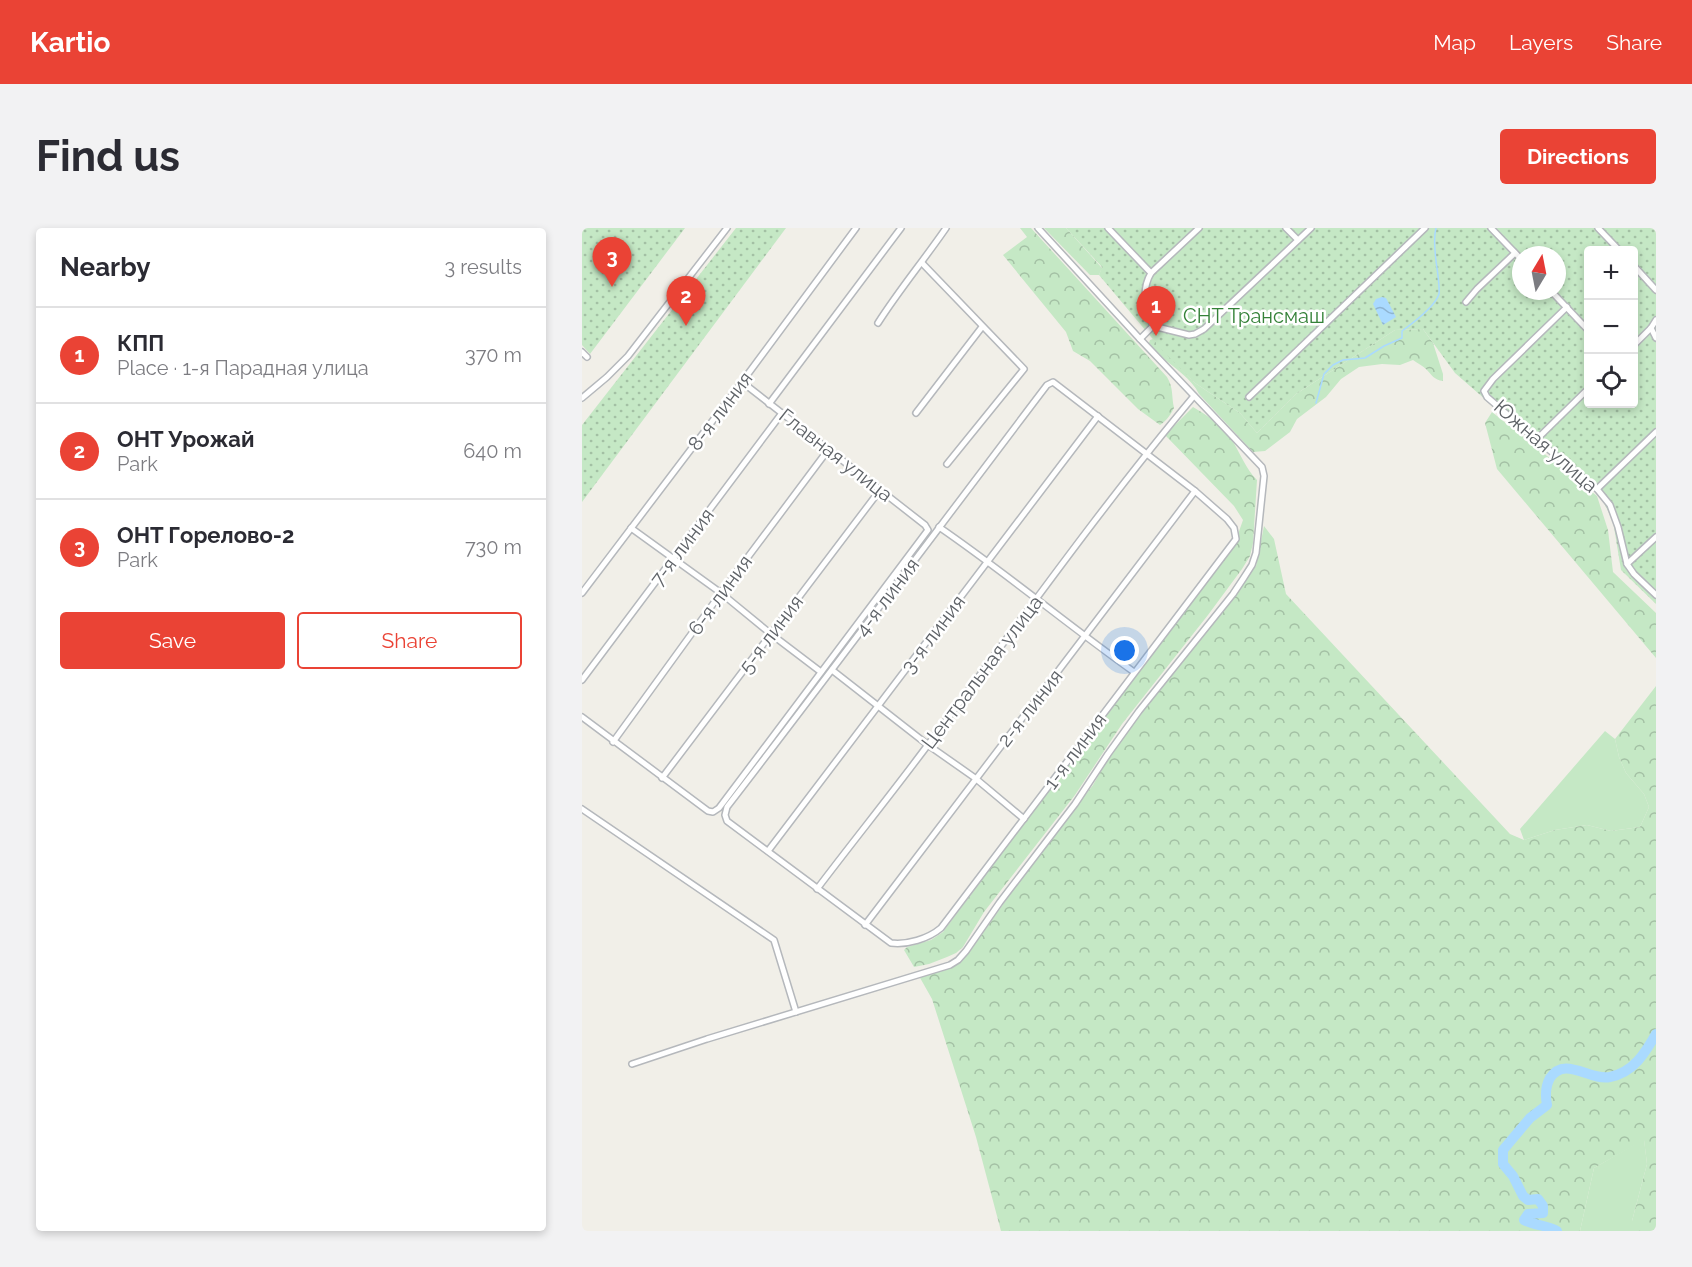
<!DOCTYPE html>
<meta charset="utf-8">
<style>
:root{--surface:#fff;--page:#f2f2f3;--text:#2b2b33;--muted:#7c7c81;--line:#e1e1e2;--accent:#ea4335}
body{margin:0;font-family:Raleway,sans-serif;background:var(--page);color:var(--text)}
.controls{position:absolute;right:18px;top:18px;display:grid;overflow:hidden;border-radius:6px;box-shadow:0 3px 9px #0003}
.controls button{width:54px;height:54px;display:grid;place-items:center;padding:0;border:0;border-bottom:2px solid var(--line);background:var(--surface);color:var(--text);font:30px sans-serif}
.compass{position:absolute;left:930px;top:18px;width:54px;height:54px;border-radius:50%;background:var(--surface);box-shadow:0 3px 9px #0003;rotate:10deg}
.you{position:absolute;left:543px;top:423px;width:21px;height:21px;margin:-15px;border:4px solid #fff;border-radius:50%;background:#1a73e8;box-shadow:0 0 0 9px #1a73e833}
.badge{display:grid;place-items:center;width:39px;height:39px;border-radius:50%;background:var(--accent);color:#fff;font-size:20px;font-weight:700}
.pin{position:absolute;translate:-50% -50px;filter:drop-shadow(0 2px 3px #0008)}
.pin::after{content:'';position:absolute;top:32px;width:21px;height:18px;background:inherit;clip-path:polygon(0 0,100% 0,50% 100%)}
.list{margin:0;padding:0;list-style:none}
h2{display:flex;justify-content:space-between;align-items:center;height:78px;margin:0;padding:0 24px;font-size:26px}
h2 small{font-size:20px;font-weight:400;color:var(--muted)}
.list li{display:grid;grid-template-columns:39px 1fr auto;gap:18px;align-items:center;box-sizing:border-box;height:96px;padding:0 24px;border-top:2px solid var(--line)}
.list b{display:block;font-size:22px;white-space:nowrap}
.list p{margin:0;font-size:20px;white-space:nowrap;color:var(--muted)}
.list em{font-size:20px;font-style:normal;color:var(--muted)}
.actions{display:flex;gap:12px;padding:18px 24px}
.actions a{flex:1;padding:14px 0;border:2px solid var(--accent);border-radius:6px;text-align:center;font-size:21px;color:var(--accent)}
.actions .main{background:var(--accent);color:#fff}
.icon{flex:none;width:33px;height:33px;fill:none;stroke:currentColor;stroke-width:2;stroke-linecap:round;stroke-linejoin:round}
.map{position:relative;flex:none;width:1074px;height:1003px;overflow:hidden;border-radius:6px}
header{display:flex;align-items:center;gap:36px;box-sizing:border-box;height:84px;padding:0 30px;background:var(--accent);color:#fff}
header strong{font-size:28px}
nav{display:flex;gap:33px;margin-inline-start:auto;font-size:21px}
.intro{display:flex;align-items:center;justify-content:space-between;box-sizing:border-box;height:144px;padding:0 36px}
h1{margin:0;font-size:42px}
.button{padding:15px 27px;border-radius:6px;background:var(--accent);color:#fff;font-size:21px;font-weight:700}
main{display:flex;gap:36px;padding:0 36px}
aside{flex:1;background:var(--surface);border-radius:6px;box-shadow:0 3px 9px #0003}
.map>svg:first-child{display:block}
.grass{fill:#c5e8c5}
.forest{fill:url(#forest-crowns)}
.garden{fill:url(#garden-dots);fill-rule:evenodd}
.water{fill:url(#water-waves)}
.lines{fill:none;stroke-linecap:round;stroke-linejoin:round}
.stream{stroke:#aadaff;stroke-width:1.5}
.river{stroke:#aadaff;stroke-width:10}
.minor-casing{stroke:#b5b8bc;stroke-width:8}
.minor{stroke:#fff;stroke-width:5}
.labels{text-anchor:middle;stroke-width:5;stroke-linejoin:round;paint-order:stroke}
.park-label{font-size:20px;fill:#348238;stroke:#fff}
.street-label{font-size:20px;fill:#5f6368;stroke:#fff}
</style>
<header>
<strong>Kartio</strong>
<nav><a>Map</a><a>Layers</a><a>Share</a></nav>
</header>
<div class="intro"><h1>Find us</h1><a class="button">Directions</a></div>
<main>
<aside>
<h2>Nearby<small>3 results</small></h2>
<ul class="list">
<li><span class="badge">1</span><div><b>КПП</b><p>Place · 1-я Парадная улица</p></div><em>370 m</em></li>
<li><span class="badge">2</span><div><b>ОНТ Урожай</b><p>Park</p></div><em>640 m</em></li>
<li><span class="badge">3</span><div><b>ОНТ Горелово-2</b><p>Park</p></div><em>730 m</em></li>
</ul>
<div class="actions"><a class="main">Save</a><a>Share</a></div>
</aside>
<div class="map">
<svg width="1074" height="1003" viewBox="0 0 1074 1003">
<defs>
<pattern id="forest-crowns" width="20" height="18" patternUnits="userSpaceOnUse" patternTransform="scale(1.5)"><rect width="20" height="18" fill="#c5e8c5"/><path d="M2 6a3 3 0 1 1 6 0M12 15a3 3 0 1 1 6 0" fill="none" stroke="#a3c0a4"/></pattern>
<pattern id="garden-dots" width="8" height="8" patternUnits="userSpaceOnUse" patternTransform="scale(1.5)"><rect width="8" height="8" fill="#c5e8c5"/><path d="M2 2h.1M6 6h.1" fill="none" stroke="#a3c0a4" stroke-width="1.8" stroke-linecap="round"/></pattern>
<pattern id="water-waves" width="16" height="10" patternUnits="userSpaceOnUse" patternTransform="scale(1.5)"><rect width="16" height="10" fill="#aadaff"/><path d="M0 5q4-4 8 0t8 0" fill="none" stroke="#8eb4d2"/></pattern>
</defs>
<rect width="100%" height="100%" fill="#f1efe8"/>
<!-- grass -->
<g class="grass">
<polygon points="1023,503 1033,511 1037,529 1044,545 1062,566 1067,579 1058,599 1029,603 1005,597 973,602 942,612 938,601"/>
<polygon points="1062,911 1065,936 1050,993 1050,1003 998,1003 1012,940"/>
</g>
<!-- forest -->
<g class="forest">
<path d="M438,0H449L585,149C592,161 589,167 592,180C588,188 584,193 578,197L556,181L508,133L491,123L484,104L421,27L445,9Z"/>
<polygon points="462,0 484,0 520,40 517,47 508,47"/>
<path d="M841,101L851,115L861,146V153C852,152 850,147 844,141C841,138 835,135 831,132L818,137L800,136L777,139L759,151L744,169L715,191L708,204L683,223L671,224L617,166C610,151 592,140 580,129C575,125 571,120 567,115L568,112L571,111L613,155L658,185L675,205L714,166L813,102Z"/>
<path d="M611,179C625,187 641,198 650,212C658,225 664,241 675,252L671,315L668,328L660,341L626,387L540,496L493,567L402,684L381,719L374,725L365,729L347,736L332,739L322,722L325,719L349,712L361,704L655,309L661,292L652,278L583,207Z"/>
<polygon points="910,184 1015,268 1026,302 1031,344 1074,385 1074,430 915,241 903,195"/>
<path d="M682,298L692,311L704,366L928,606L942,612L973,602L1005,597L1029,603L1058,599L1067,579L1062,566L1044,545L1037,529L1033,511L1074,458V1003H1050V993L1065,936L1062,912L1012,940L998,1003H419L394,909L350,771L337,748C354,743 374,740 386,726L451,634L511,557L529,525L674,338Z"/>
</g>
<!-- garden -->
<g class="garden">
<polygon points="0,0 103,0 8,126 0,117"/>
<polygon points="154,0 204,0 0,274 0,197"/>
<path d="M484,0H1074V376L1039,342L1031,293L1020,271L1011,261L951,213L873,145L841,101L813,102L714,166L675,205L658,185L613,155L580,122L517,47L520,39ZM1006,22H1052V176H1006ZM939,27H975V63H939Z"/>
</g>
<!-- water -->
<polygon class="water" points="800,69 804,70 814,89 801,97 791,76 794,71"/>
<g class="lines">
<!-- stream -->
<path class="stream" d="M734,175L742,146L751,137L761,132L783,130L802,118L820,110V103C831,95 853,79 857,66C858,60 855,40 854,33C853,22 851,11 854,0"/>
<!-- river -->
<path class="river" d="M975,1003C965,997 953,998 942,992L946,986L961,985V978L956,971L946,972L941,968L931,948L921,936V922L948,890L965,877C963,867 963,859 968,850C983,827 1007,853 1028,849C1052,844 1063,825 1074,806"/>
<!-- minor casing -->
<g class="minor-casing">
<g id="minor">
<polyline points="526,0 569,45"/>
<polyline points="704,0 716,12"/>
<polyline points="909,0 939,31"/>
<polyline points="1016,0 1037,22"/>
<polyline points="340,35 442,141 365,236"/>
<polyline points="1052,38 1074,62"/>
<polyline points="969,63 1006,102"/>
<polyline points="884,74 895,61 933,25"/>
<polyline points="985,79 911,151 902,163 905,169 949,207 1015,261 1028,277 1036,299 1045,336 1052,346 1074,367"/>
<path d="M296,95C317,62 342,32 364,0"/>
<polyline points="571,98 607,107 613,106 622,101 729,0"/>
<polyline points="1069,100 1074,110"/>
<path d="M558,111L571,98C563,81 559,62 569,45L617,0"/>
<polyline points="1052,117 1069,100 1074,92"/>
<polyline points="0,124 5,129"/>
<path d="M471,154L613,263L645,291L652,300L654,311L359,700C346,711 325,717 309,715L145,593L143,587L145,579C253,439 358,298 465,157Z"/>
<polyline points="667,169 843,0"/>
<polyline points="0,170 25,149 46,128 145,0"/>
<polyline points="187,176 319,0"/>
<polyline points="334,185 400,99"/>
<polyline points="955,211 1006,161"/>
<polyline points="1015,261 1074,204"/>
<path d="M357,299C424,345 486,397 552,444"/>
<polyline points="49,300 139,365 189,406 239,444"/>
<polyline points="1045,336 1074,309"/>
<polyline points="0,365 160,154 274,0"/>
<polyline points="250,442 346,517 393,550 442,591"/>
<polyline points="0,452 200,185"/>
<polyline points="0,489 126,583 131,584 137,580 346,302 343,297 160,154"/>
<polyline points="31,514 139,365 246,222"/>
<polyline points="80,550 298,262"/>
<polyline points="0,581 192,712 214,784"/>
<polyline points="186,623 516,188"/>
<path d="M235,661C272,612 311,564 348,514C435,398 519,279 612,168"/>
<path d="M283,697C392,552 504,408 613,263"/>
<polyline points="50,836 125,811 368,737 376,732 384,723 418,674 493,576 526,526 557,483 651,366 661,351 670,337 674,325 682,248 680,239 558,111 456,0"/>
</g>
</g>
<!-- minor -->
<use href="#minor" class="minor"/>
</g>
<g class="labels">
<!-- park labels -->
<g class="park-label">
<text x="672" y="95">СНТ Трансмаш</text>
</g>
<!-- street labels -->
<g class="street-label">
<text transform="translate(138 183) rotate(-53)" y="7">8-я линия</text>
<text transform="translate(964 218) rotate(41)" y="7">Южная улица</text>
<text transform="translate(254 227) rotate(38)" y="7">Главная улица</text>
<text transform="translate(100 319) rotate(-53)" y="7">7-я линия</text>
<text transform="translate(138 367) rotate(-54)" y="7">6-я линия</text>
<text transform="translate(305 369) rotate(-53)" y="7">4-я линия</text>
<text transform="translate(189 406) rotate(-53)" y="7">5-я линия</text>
<text transform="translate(351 406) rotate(-53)" y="7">3-я линия</text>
<text transform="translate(400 444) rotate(-53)" y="7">Центральная улица</text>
<text transform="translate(448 480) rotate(-52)" y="7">2-я линия</text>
<text transform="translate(493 523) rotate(-53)" y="7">1-я линия</text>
</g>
</g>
</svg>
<div class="controls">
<button>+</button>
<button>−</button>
<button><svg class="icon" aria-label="locate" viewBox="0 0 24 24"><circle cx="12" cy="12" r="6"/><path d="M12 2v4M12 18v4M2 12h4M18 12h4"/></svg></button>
</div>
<svg class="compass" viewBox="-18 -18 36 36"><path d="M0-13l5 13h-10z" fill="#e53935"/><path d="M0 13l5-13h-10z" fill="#7c7c81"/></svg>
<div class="you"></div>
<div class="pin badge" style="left:574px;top:108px">1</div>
<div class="pin badge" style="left:104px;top:98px">2</div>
<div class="pin badge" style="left:30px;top:59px">3</div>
</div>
</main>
